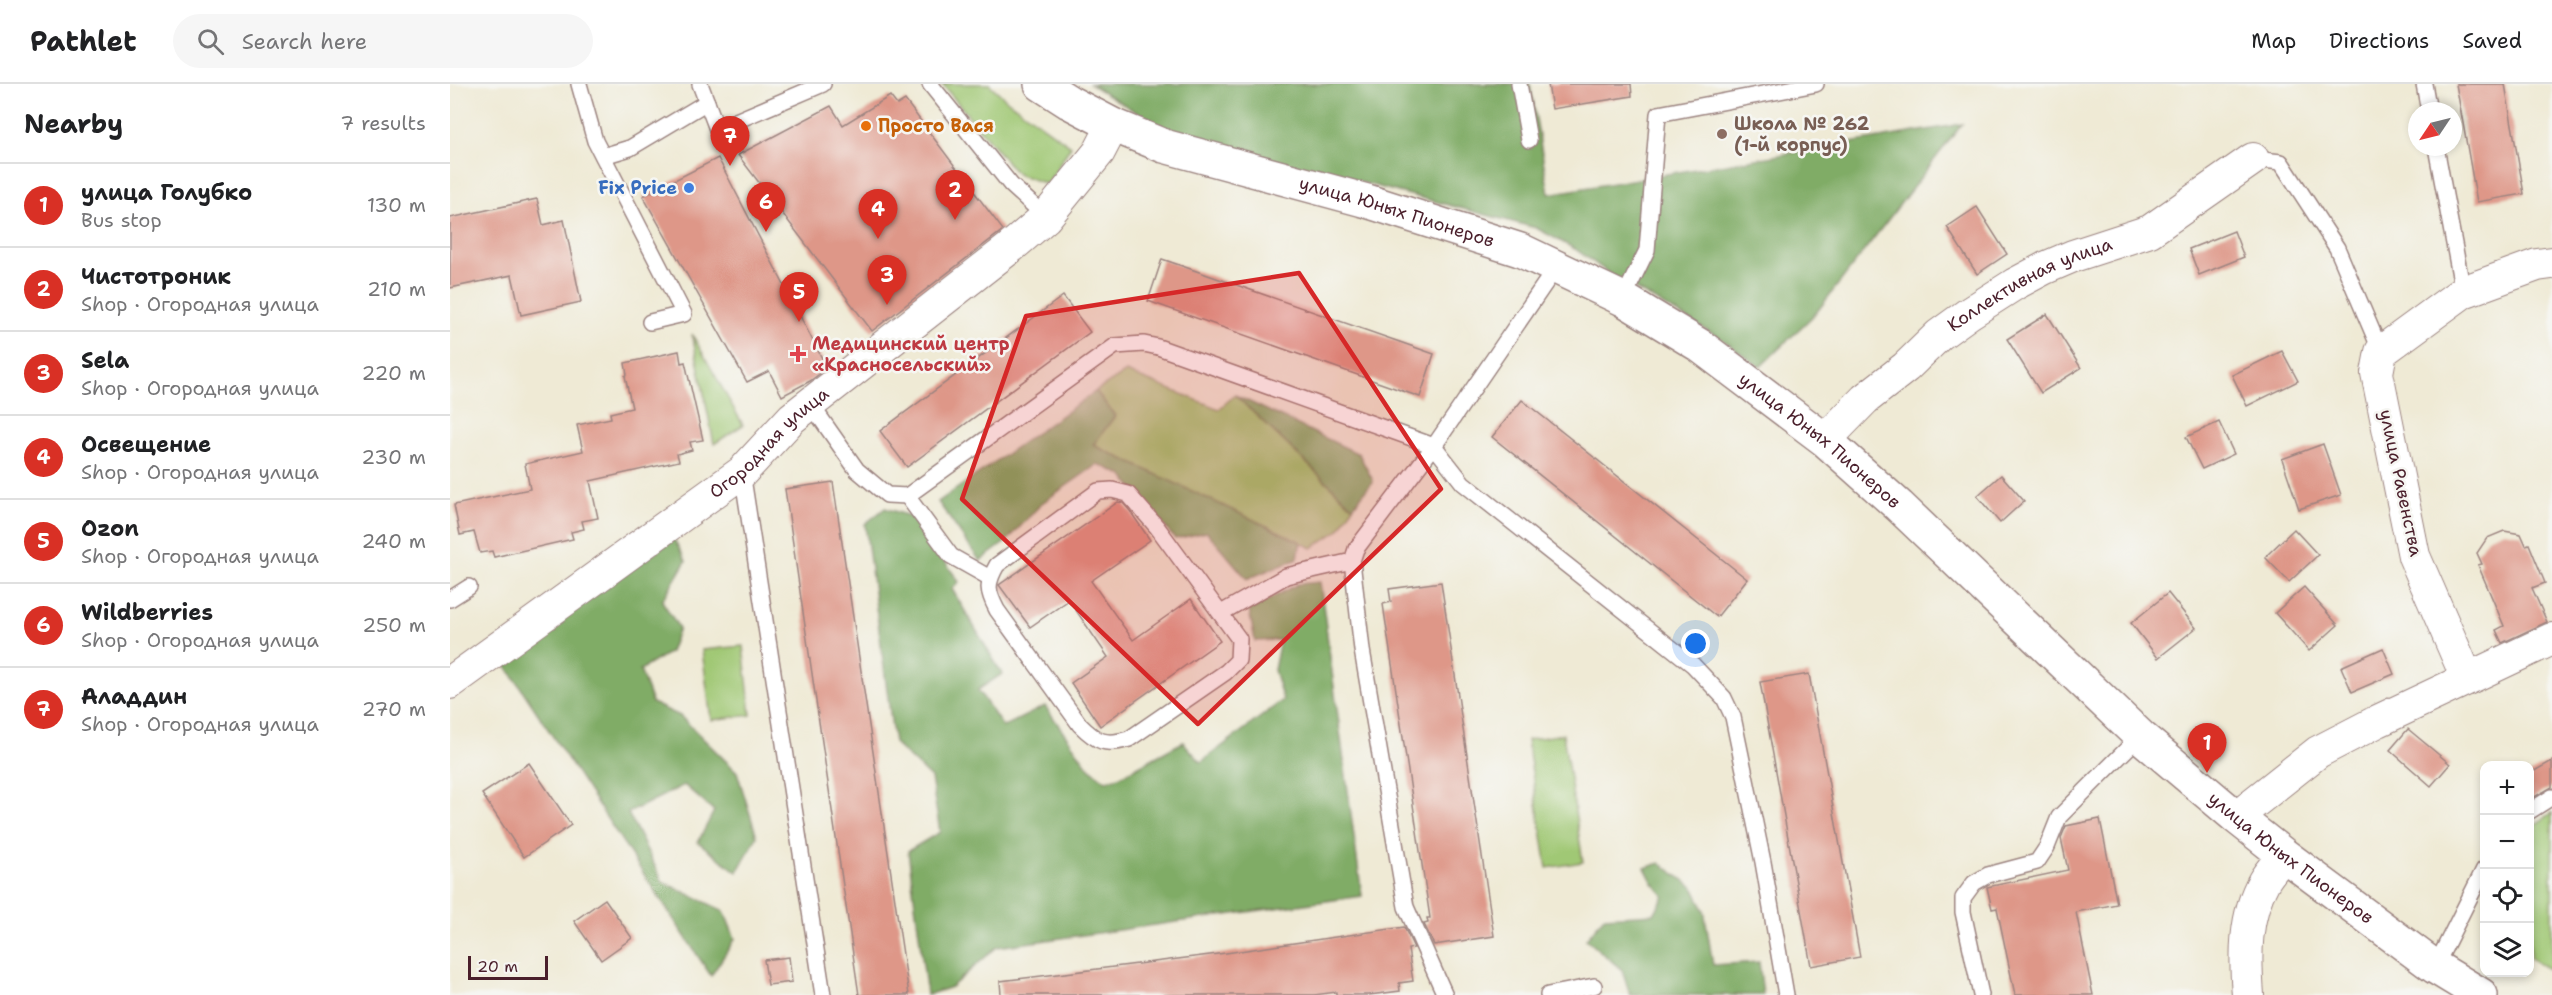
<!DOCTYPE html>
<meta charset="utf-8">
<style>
:root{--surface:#fff;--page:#f6f6f6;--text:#202124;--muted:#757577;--line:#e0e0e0;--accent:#d93025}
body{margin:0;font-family:"Shantell Sans",sans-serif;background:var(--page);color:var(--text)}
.controls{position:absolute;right:18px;bottom:18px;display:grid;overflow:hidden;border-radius:12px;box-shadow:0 3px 9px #0003}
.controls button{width:54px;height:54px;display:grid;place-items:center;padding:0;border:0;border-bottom:2px solid var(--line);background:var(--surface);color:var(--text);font:30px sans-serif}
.compass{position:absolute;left:1958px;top:18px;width:54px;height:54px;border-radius:50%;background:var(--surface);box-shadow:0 3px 9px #0003;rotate:235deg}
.scale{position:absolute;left:18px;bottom:15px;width:80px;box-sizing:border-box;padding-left:6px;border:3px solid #4a1f2b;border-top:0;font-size:16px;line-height:21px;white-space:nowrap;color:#4a1f2b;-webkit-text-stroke:4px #f6f6f2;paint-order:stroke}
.you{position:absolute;left:1246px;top:560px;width:21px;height:21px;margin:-15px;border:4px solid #fff;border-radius:50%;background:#1a73e8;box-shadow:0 0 0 9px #1a73e833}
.badge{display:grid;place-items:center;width:39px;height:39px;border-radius:50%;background:var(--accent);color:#fff;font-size:20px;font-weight:700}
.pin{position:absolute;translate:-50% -50px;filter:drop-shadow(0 2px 3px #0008)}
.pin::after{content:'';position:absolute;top:32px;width:21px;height:18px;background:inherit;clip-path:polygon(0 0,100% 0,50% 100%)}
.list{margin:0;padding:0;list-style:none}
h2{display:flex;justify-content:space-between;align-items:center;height:78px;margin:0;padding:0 24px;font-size:26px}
h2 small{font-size:20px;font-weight:400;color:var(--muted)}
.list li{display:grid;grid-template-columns:39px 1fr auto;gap:18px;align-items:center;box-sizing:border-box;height:84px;padding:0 24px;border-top:2px solid var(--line)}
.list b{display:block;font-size:22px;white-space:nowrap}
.list p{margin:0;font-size:20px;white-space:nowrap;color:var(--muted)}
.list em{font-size:20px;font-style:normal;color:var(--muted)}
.icon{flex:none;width:33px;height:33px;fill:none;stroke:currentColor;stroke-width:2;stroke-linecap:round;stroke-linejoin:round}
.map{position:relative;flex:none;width:2102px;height:911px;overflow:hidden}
header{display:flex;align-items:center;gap:36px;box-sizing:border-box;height:84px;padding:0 30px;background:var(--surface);border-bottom:2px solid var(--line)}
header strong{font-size:28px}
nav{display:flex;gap:33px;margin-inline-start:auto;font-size:21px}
.search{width:420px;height:54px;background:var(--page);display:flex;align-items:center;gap:15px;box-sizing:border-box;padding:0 21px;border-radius:33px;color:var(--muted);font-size:22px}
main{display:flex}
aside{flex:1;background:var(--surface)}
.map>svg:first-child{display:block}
.green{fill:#a0c874;stroke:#757450;stroke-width:1.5}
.forest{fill:#80ac66;stroke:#656648;stroke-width:1.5}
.building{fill:#de9788}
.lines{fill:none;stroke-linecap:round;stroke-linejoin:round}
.lane-casing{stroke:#9c8480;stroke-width:18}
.street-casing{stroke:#9c8480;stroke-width:34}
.secondary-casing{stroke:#9c8480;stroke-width:36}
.lane{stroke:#fff;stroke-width:15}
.street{stroke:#fff;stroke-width:32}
.secondary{stroke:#fff;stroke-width:33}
.marked{fill:#d62828;fill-opacity:0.2;stroke:#d62828;stroke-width:4.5;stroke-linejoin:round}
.food-dot{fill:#e8710a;stroke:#f6f6f2;stroke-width:2}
.education-dot{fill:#8d6e63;stroke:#f6f6f2;stroke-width:2}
.shop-dot{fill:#3f7fe0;stroke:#f6f6f2;stroke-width:2}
.health-dot{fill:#e0444e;stroke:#f6f6f2;stroke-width:2}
.labels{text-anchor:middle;stroke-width:5;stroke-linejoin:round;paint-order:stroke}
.education-label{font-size:18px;font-weight:bold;fill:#785e54;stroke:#f6f6f2;text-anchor:start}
.food-label{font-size:18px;font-weight:bold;fill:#c56008;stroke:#f6f6f2;text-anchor:start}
.shop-label{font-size:18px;font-weight:bold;fill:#366cbe;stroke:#f6f6f2;text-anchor:end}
.street-label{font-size:18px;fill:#4a1f2b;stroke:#f6f6f2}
.health-label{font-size:18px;font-weight:bold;fill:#be3a42;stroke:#f6f6f2;text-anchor:start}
</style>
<header>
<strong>Pathlet</strong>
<div class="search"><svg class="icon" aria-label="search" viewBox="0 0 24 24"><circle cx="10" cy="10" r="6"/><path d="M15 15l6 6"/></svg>Search here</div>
<nav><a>Map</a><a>Directions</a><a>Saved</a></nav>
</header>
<main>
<aside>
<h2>Nearby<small>7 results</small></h2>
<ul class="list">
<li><span class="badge">1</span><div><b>улица Голубко</b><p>Bus stop</p></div><em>130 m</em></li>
<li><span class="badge">2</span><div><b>Чистотроник</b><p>Shop · Огородная улица</p></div><em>210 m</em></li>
<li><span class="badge">3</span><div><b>Sela</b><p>Shop · Огородная улица</p></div><em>220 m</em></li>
<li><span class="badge">4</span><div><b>Освещение</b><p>Shop · Огородная улица</p></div><em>230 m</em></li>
<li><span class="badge">5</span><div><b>Ozon</b><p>Shop · Огородная улица</p></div><em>240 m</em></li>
<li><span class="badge">6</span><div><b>Wildberries</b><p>Shop · Огородная улица</p></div><em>250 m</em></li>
<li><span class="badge">7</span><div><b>Аладдин</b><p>Shop · Огородная улица</p></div><em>270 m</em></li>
</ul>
</aside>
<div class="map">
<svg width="2102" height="911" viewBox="0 0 2102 911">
<rect width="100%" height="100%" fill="#f6f6f2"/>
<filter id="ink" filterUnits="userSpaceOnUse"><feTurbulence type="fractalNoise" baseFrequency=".0167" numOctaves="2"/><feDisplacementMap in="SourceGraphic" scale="12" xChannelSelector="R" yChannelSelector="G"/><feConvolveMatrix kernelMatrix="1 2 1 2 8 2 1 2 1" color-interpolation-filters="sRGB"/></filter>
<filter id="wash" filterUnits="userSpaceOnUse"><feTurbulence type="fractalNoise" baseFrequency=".008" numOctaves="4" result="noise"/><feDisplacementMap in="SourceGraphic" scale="24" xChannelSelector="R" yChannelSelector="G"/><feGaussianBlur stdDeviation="1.35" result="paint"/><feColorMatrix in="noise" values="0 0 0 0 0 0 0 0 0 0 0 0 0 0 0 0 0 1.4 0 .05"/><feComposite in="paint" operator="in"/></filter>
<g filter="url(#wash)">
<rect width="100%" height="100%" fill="#efead5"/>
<!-- green -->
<g class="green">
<polygon points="492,0 539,0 558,17 621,62 597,100 567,90"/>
<polygon points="242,250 293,341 264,360"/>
<polygon points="676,288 769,325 785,311 903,423 889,446 862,464 642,361 665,332 646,307"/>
<polygon points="293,562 301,631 261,636 252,566"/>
<polygon points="1113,650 1133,778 1097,784 1077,656"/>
<polygon points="2102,729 2102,887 2080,874 2080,744"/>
</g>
<!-- forest -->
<g class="forest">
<polygon points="640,0 1080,0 1099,110 1512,40 1366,229 1310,283 1270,254 1163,192 1125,165 1086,144 922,101 801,73 714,45"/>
<polygon points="646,307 665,332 643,361 851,458 848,474 797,495 757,448 725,455 672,391 648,380 592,419 557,457 530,477 488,418"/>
<polygon points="785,311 909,370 923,397 903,423"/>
<polygon points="435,424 465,434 509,498 502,505 552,590 528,606 553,643 595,622 639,684 656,697 669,693 733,658 751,678 833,616 824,586 830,556 805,557 799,526 848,500 870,498 912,812 547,863 501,903 477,911 458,767 490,748 481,694 444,659 415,440"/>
<polygon points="224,455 236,477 212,517 229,544 220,568 190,586 202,619 230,632 287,688 307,753 287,788 248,758 264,727 234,701 178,729 213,798 274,827 285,855 261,892 53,577"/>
<polygon points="1210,779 1243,803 1254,826 1263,881 1309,878 1313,911 1180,911 1172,886 1136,855 1154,833 1204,830 1214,812 1203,799 1195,784"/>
</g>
<g id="blocks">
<!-- building -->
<g class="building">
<polygon points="1098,0 1181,0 1182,12 1102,25"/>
<polygon points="2006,0 2055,0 2074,110 2027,118"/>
<polygon points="440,12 447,21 455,16 553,146 422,247 288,71 381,22 393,41"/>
<polygon points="268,74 377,284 360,297 332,312 319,287 297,298 193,112"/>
<polygon points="87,115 93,141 114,136 131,218 71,231 62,191 0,204 0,134"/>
<polygon points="1527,123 1557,170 1527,190 1497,143"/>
<polygon points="1784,147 1794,173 1749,191 1739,165"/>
<polygon points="712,175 984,270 970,313 698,217"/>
<polygon points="613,212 640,248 457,383 430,347"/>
<polygon points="1597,230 1631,284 1591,309 1557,255"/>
<polygon points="229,267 231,279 235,278 253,356 240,358 242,366 227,370 229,377 140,397 148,434 132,437 134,445 121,448 123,455 44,473 42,467 30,469 24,448 10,451 4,421 80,405 75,380 133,367 127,341 161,334 160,329 182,324 175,292 177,291 175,279"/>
<polygon points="1832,267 1848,297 1797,322 1782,291"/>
<polygon points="1072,316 1297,495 1267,533 1042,353"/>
<polygon points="1769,338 1784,370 1752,385 1736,353"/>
<polygon points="1873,360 1891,411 1849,425 1832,375"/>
<polygon points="1551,391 1574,417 1550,439 1527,412"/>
<polygon points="383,398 459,911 409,911 335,405"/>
<polygon points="668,418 673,419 680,427 700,456 641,497 683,556 741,515 770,557 650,642 621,599 658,573 619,516 580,543 549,501"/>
<polygon points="1844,445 1868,471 1839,498 1815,473"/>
<polygon points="2054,447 2071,450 2076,461 2079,460 2095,499 2082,504 2097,538 2052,559 2046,546 2054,542 2028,481 2032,480 2027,469 2037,454"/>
<polygon points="991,498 1044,852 984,861 974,840 978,839 977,834 980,834 933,520 941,518 939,505"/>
<polygon points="1854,503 1888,541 1859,567 1825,529"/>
<polygon points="1718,509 1746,544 1708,574 1681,539"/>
<polygon points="1933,564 1944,590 1902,608 1891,583"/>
<polygon points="1359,590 1410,873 1361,882 1310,598"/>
<polygon points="1958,645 2000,680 1981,702 1940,666"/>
<polygon points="2102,677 2102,703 2079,716 2079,690"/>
<polygon points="79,679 121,741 74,773 32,710"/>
<polygon points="1650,735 1667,820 1626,828 1643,911 1565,911 1547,824 1542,825 1537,803 1618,786 1611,754 1616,742"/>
<polygon points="155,815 182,854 151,876 124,837"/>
<polygon points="954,843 964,864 958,865 963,897 949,899 950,907 919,911 886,911 886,908 864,911 551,911 550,897 776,869"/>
<polygon points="339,873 342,898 318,901 314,876"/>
</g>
</g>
</g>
<g filter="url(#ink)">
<use href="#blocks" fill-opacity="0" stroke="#9c8480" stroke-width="1.5"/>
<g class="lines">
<!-- lane casing -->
<g class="lane-casing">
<g id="lane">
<polyline points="129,0 145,57 234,230 200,238"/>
<polyline points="250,0 267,45 373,0"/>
<polyline points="480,0 561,101 596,133"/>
<polyline points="1069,0 1079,56"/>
<polyline points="1974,0 1979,27"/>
<polyline points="1986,63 2013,208"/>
<polyline points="153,72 180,64 257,18"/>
<polyline points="1803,75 1831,78 1887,164 1931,268"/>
<polyline points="1173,215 1197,166 1208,30 1366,0"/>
<polyline points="360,319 407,386 437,411 457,412 665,262 694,260 708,263 984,362 1013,399 1243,581 1274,614 1283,633 1313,778 1336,911"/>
<polyline points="292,388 373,911"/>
<path d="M662,406L678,410L707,443L789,555L788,576L776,588L679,655C655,662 647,658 630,641L547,526C537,507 536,500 547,481L648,407Z"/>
<polyline points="457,412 501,472 540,494"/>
<polyline points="0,515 19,503"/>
<polyline points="771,529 836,492 902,477"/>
<polyline points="2080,727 2102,713"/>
<polyline points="1985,883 2034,785"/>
<polyline points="995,911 956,823 912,566 902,477 906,465 984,362 1107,182"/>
<polyline points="1098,911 1144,902"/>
<polyline points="1531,911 1513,828 1513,814 1524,799 1538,791 1587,778 1597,763 1609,733 1690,652"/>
</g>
</g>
<!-- street casing -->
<g class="street-casing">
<g id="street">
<path id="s1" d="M1375,356L1415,315L1456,283L1489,251L1518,230L1565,200L1595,184L1623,172L1700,147L1803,75"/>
<polyline points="2017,594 1964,472 1927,289 1931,268 2013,208 2087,181 2102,179"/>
<path id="s2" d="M0,599L292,388L342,334L561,163L596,133L649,68L663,41"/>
<polyline points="1786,733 1868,668 1928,637 2102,555"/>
<path d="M1798,911C1795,873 1794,832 1814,797C1819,788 1827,780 1834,771"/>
</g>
</g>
<!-- secondary casing -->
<g class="secondary-casing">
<g id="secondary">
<path id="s3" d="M591,0L619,18L663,41L714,62L917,117L1070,166L1173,215L1249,261L1375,356L1449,422L1690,652L1786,733L1834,771L1985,883L2031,911"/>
</g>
</g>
<!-- lane -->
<use href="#lane" class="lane"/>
<!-- street -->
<use href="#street" class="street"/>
<!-- secondary -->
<use href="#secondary" class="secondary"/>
</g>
</g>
<!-- marked area -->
<path class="marked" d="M849,189L991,405L748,640L512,415L576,232Z"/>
<!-- markers -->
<circle class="food-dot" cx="416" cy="42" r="6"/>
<circle class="education-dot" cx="1272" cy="50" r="6"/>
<circle class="shop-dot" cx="239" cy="104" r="6"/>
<path class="health-dot" d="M345 261h6v6h6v6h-6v6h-6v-6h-6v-6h6z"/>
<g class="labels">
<!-- education labels -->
<g class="education-label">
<text x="1284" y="46">Школа № 262<tspan x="1284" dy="21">(1-й корпус)</tspan></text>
</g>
<!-- food labels -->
<g class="food-label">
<text x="428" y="48">Просто Вася</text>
</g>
<!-- shop labels -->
<g class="shop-label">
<text x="227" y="110">Fix Price</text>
</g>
<!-- street labels -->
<g class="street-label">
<text dy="6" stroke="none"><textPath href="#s3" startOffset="380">улица Юных Пионеров</textPath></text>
<text dy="6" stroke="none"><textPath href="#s1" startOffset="260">Коллективная улица</textPath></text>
<text dy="6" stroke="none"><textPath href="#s3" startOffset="866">улица Юных Пионеров</textPath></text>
<text dy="6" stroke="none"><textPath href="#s2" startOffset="400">Огородная улица</textPath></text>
<text transform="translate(1951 399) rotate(78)" y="6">улица Равенства</text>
<text dy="6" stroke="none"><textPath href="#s3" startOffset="1496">улица Юных Пионеров</textPath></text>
</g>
<!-- health labels -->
<g class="health-label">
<text x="362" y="266">Медицинский центр<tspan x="362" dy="21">«Красносельский»</tspan></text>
</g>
</g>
</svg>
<div class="controls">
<button>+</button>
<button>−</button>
<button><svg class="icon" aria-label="locate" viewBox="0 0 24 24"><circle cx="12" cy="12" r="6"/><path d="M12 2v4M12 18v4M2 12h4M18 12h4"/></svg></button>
<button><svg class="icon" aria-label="layers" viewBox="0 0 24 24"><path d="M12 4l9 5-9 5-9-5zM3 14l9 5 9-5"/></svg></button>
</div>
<svg class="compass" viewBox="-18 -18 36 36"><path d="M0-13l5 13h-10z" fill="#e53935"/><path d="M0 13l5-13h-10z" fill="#757577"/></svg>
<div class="scale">20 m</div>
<div class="you"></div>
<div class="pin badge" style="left:1757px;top:689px">1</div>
<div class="pin badge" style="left:505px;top:136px">2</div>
<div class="pin badge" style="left:437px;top:221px">3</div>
<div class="pin badge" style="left:428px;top:155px">4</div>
<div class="pin badge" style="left:349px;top:238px">5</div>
<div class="pin badge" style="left:316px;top:148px">6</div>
<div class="pin badge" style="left:280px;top:82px">7</div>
</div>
</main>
